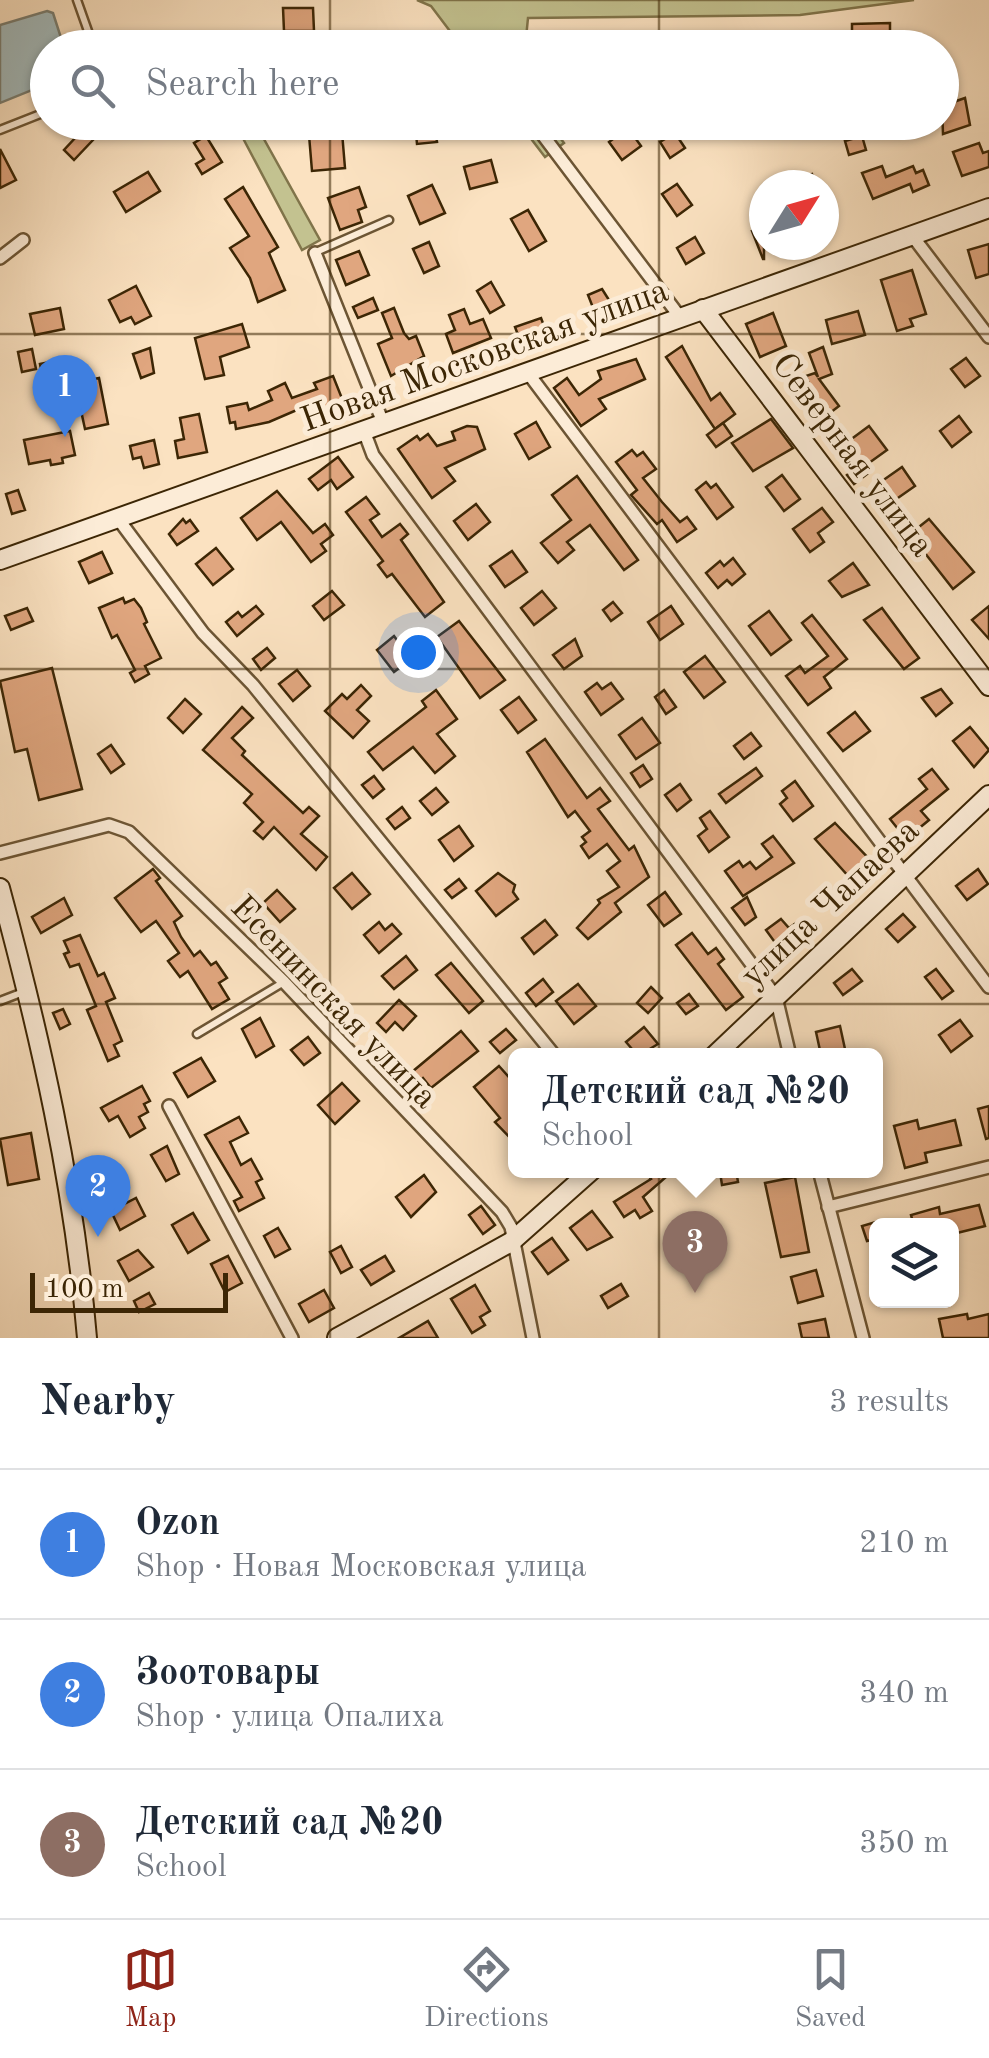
<!DOCTYPE html>
<meta charset="utf-8">
<style>
:root{--surface:#fff;--page:#f2f2f3;--text:#1f2937;--muted:#747a83;--line:#e0e1e3;--accent:#8f2418}
body{margin:0;font-family:"Old Standard TT",serif;background:var(--page);color:var(--text)}
.controls{position:absolute;right:30px;bottom:30px;display:grid;overflow:hidden;border-radius:15px;box-shadow:0 2px 8px #0004}
.controls button{width:90px;height:90px;display:grid;place-items:center;padding:0;border:0;border-bottom:2px solid var(--line);background:var(--surface);color:var(--text);font:50px sans-serif}
.compass{position:absolute;left:749px;top:170px;width:90px;height:90px;border-radius:50%;background:var(--surface);box-shadow:0 2px 8px #0004;rotate:53deg}
.scale{position:absolute;left:30px;bottom:25px;width:198px;box-sizing:border-box;padding-left:10px;border:5px solid #3c2605;border-top:0;font-size:28px;line-height:35px;white-space:nowrap;color:#3c2605;-webkit-text-stroke:8px #fcecd7;paint-order:stroke}
.you{position:absolute;left:418px;top:652px;width:35px;height:35px;margin:-25px;border:8px solid #fff;border-radius:50%;background:#1a73e8;box-shadow:0 0 0 15px #1a73e833}
.badge{display:grid;place-items:center;width:65px;height:65px;border-radius:50%;background:var(--accent);color:#fff;font-size:32px;font-weight:700}
.pin{position:absolute;translate:-50% -82px;filter:drop-shadow(0 2px 5px #0008)}
.pin::after{content:'';position:absolute;top:52px;width:35px;height:30px;background:inherit;clip-path:polygon(0 0,100% 0,50% 100%)}
.popup{position:absolute;left:508px;top:1048px;width:375px;height:130px;box-sizing:border-box;display:grid;place-content:center;border-radius:15px;background:var(--surface);filter:drop-shadow(0 2px 8px #0005);font-size:32px;white-space:nowrap;color:var(--muted)}
.popup b{font-size:38px;color:var(--text)}
.popup::after{content:'';position:absolute;left:50%;top:100%;margin-left:-20px;border:20px solid transparent;border-top-color:var(--surface)}
.list{margin:0;padding:0;list-style:none}
h2{display:flex;justify-content:space-between;align-items:center;height:130px;margin:0;padding:0 40px;font-size:42px}
h2 small{font-size:32px;font-weight:400;color:var(--muted)}
.list li{display:grid;grid-template-columns:65px 1fr auto;gap:30px;align-items:center;box-sizing:border-box;height:150px;padding:0 40px;border-top:2px solid var(--line)}
.list b{display:block;font-size:38px;white-space:nowrap}
.list p{margin:0;font-size:32px;white-space:nowrap;color:var(--muted)}
.list em{font-size:32px;font-style:normal;color:var(--muted)}
.icon{flex:none;width:55px;height:55px;fill:none;stroke:currentColor;stroke-width:2;stroke-linecap:round;stroke-linejoin:round}
.map{position:relative;flex:none;width:989px;height:1338px;overflow:hidden}
.search{position:absolute;background:var(--surface);box-shadow:0 2px 8px #0004;left:30px;right:30px;top:30px;height:110px;display:flex;align-items:center;gap:25px;box-sizing:border-box;padding:0 35px;border-radius:55px;color:var(--muted);font-size:38px}
.sheet{height:580px;background:var(--surface)}
nav{display:flex;justify-content:space-around;align-items:center;box-sizing:border-box;height:140px;border-top:2px solid var(--line);background:var(--surface);font-size:28px;color:var(--muted)}
nav a{display:grid;justify-items:center;gap:5px}
nav .on{color:var(--accent)}
.map>svg:first-child{display:block}
.green{fill:#c3c290;stroke:#80744a;stroke-width:2.5}
.water{fill:#a3bbbd;stroke:#7a7f73;stroke-width:2.5}
.building{fill:#e0a67f;stroke:#3c2605;stroke-width:2.5}
.lines{fill:none;stroke-linecap:round;stroke-linejoin:round}
.lane-casing{stroke:#6c5534;stroke-width:11}
.street-casing{stroke:#6c5534;stroke-width:16}
.secondary-casing{stroke:#3c2605;stroke-width:22}
.lane{stroke:#fcecd7;stroke-width:6}
.street{stroke:#fcecd7;stroke-width:11}
.secondary{stroke:#fcecd7;stroke-width:18}
.grid{fill:none;stroke:#3c2605;stroke-width:2.5;stroke-opacity:0.55}
.labels{text-anchor:middle;stroke-width:10;stroke-linejoin:round;paint-order:stroke}
.street-label{font-size:35px;fill:#3c2605;stroke:#fcecd7}
</style>
<div class="map">
<svg width="989" height="1338" viewBox="0 0 989 1338">
<rect width="100%" height="100%" fill="#fbe2c1"/>
<filter id="stains"><feTurbulence type="fractalNoise" baseFrequency=".002" numOctaves="4"/><feColorMatrix values="0 0 0 0 .2 0 0 0 0 .09 0 0 0 0 .02 0 0 0 .5 -.17"/></filter>
<radialGradient id="worn" r=".72"><stop offset=".6" stop-color="#630" stop-opacity="0"/><stop offset="1" stop-color="#630" stop-opacity=".3"/></radialGradient>
<!-- green -->
<g class="green">
<polygon points="417,0 914,0 800,15 528,18 525,48 462,47 431,6"/>
<polygon points="235,123 255,123 320,240 302,250"/>
<polygon points="519,123 549,123 564,143 545,157"/>
</g>
<!-- water -->
<polygon class="water" points="47,11 53,13 64,47 48,48 47,84 0,103 0,25"/>
<!-- building -->
<g class="building">
<polygon points="283,8 313,8 314,31 284,31"/>
<polygon points="890,23 890,36 852,37 852,24"/>
<polygon points="594,33 611,33 611,48 593,48"/>
<polygon points="965,98 970,125 943,134 942,106"/>
<polygon points="90,122 110,122 74,160 64,150"/>
<polygon points="415,122 434,122 437,142 417,144"/>
<polygon points="628,128 641,146 622,160 609,142"/>
<polygon points="342,132 345,168 312,171 309,135"/>
<polygon points="675,133 685,148 670,158 660,142"/>
<polygon points="206,136 222,162 202,174 196,164 204,159 194,143"/>
<polygon points="862,136 866,150 849,155 845,141"/>
<polygon points="979,143 983,153 989,151 989,167 962,176 953,152"/>
<polygon points="0,149 16,180 0,188"/>
<polygon points="491,160 497,182 470,189 464,167"/>
<polygon points="882,166 886,177 913,166 916,173 923,170 929,185 913,192 910,184 873,199 862,173"/>
<polygon points="148,172 160,191 126,212 114,192"/>
<polygon points="812,174 815,185 783,185 782,182"/>
<polygon points="677,184 692,205 677,216 662,194"/>
<polygon points="432,185 445,213 420,224 408,196"/>
<polygon points="243,187 278,247 269,253 285,290 258,302 250,278 230,248 249,236 225,199"/>
<polygon points="359,187 366,207 358,210 362,222 340,230 328,198"/>
<polygon points="528,210 546,241 529,251 511,219"/>
<polygon points="764,226 764,259 763,259 752,231"/>
<polygon points="695,237 704,253 686,264 677,248"/>
<polygon points="429,242 439,266 424,273 413,249"/>
<polygon points="989,244 989,274 976,278 968,250"/>
<polygon points="359,251 369,275 346,285 336,260"/>
<polygon points="912,270 926,314 910,319 913,326 897,331 881,280"/>
<polygon points="491,282 504,305 490,313 477,291"/>
<polygon points="136,286 151,316 135,324 131,317 120,322 109,300"/>
<polygon points="602,289 616,311 597,318 588,295"/>
<polygon points="373,298 378,310 358,318 353,307"/>
<polygon points="60,308 64,329 35,335 30,314"/>
<polygon points="394,308 404,333 409,339 416,336 424,356 391,376 378,344 392,338 382,313"/>
<polygon points="464,309 470,324 483,319 491,338 453,353 446,334 455,330 449,315"/>
<polygon points="858,311 865,335 832,344 826,320"/>
<polygon points="773,313 786,346 760,357 746,324"/>
<polygon points="541,318 547,334 521,343 515,327"/>
<polygon points="242,324 249,347 220,357 224,375 205,379 195,338"/>
<polygon points="682,346 711,400 720,393 735,414 715,429 666,357"/>
<polygon points="823,347 832,374 819,379 839,406 817,423 804,405 814,397 806,376 815,373 818,377 809,353"/>
<polygon points="150,348 154,373 141,378 133,354"/>
<polygon points="32,349 36,369 22,372 18,352"/>
<polygon points="966,358 980,376 965,387 951,369"/>
<polygon points="636,359 645,379 599,399 606,409 581,426 554,388 567,378 579,395 601,379 598,371"/>
<polygon points="60,360 62,370 42,374 40,364"/>
<polygon points="333,376 343,401 316,412 313,403 269,422 236,429 235,422 230,423 227,407 247,403 249,410 272,400 268,391 285,383 292,398 317,389 314,383"/>
<polygon points="99,378 108,424 85,429 75,383"/>
<polygon points="199,414 207,452 178,458 175,441 184,439 180,418"/>
<polygon points="959,416 971,432 952,447 940,431"/>
<polygon points="771,419 793,448 753,471 732,443"/>
<polygon points="536,422 550,447 529,459 515,434"/>
<polygon points="723,423 732,436 716,447 707,435"/>
<polygon points="467,426 477,427 485,449 445,468 455,481 432,498 398,449 417,436 420,440 428,434 437,446 455,440 452,432"/>
<polygon points="869,426 887,450 862,468 867,474 854,484 847,475 858,467 842,446"/>
<polygon points="70,431 75,455 62,458 63,463 51,465 50,460 29,464 24,440"/>
<polygon points="154,440 159,464 144,468 141,457 133,459 130,446"/>
<polygon points="632,450 637,456 643,452 656,469 643,478 662,502 680,522 687,517 696,529 677,542 662,520 657,524 631,495 637,490 616,462"/>
<polygon points="338,457 353,477 337,489 331,480 318,490 309,479"/>
<polygon points="902,467 915,486 885,507 872,488"/>
<polygon points="782,475 800,499 784,511 766,487"/>
<polygon points="577,476 638,560 624,570 590,525 567,542 574,550 558,563 541,543 571,520 552,495"/>
<polygon points="706,482 711,488 716,484 733,507 717,519 696,490"/>
<polygon points="18,490 25,510 12,514 6,494"/>
<polygon points="277,491 313,533 325,524 333,535 321,544 326,551 311,562 281,522 257,540 241,518"/>
<polygon points="366,497 379,514 370,520 382,537 400,524 408,534 401,540 444,602 425,617 392,574 387,577 378,565 383,561 346,512"/>
<polygon points="476,504 490,522 468,540 454,521"/>
<polygon points="822,508 833,522 818,533 824,542 810,552 793,529"/>
<polygon points="183,519 186,523 190,520 198,531 177,545 169,534"/>
<polygon points="929,519 974,572 953,589 910,534"/>
<polygon points="216,548 233,569 213,585 196,564"/>
<polygon points="512,551 527,572 505,587 490,566"/>
<polygon points="102,552 112,573 89,583 79,562"/>
<polygon points="733,558 745,574 732,585 727,580 718,588 706,573 720,561 724,566"/>
<polygon points="853,563 869,585 842,597 829,581"/>
<polygon points="332,591 344,605 324,620 313,606"/>
<polygon points="542,591 556,608 534,625 521,608"/>
<polygon points="123,598 125,603 134,599 141,608 147,622 144,624 161,658 145,666 149,674 135,682 130,673 135,670 117,635 112,638 99,608"/>
<polygon points="613,602 622,613 611,621 603,610"/>
<polygon points="256,606 263,614 237,636 226,622 238,612 242,617"/>
<polygon points="671,606 683,624 660,640 648,622"/>
<polygon points="989,606 989,639 972,620"/>
<polygon points="27,608 33,621 11,630 5,616"/>
<polygon points="882,608 919,658 904,669 864,620"/>
<polygon points="769,611 791,640 771,655 749,626"/>
<polygon points="812,615 847,659 824,677 831,688 808,705 786,676 800,666 805,673 828,656 802,623"/>
<polygon points="459,621 505,680 480,698 437,637"/>
<polygon points="394,636 411,659 394,672 377,650"/>
<polygon points="575,639 582,656 564,669 553,655"/>
<polygon points="267,648 275,658 261,670 253,659"/>
<polygon points="705,656 725,682 704,698 684,672"/>
<polygon points="52,668 82,789 39,800 27,749 15,752 0,681"/>
<polygon points="297,670 310,686 293,701 279,684"/>
<polygon points="597,683 602,689 611,683 623,699 601,715 585,692"/>
<polygon points="361,685 371,696 357,710 369,721 353,738 325,711 342,694 347,699"/>
<polygon points="941,689 952,703 936,716 922,698"/>
<polygon points="436,690 457,719 437,734 455,756 435,773 413,747 383,770 368,752 426,707 422,701"/>
<polygon points="664,690 676,707 666,714 655,697"/>
<polygon points="519,697 536,720 518,733 501,710"/>
<polygon points="185,699 201,714 183,733 168,718"/>
<polygon points="242,707 253,718 232,738 245,751 242,755 303,813 309,807 319,816 301,834 327,857 316,870 274,827 263,839 254,831 263,822 244,803 252,794 203,750"/>
<polygon points="855,712 870,731 843,751 828,733"/>
<polygon points="642,718 660,743 636,759 619,735"/>
<polygon points="970,727 989,750 974,767 953,741"/>
<polygon points="751,733 761,746 744,759 734,746"/>
<polygon points="545,739 587,798 600,788 610,801 598,809 629,850 634,846 649,877 615,903 621,912 588,939 577,928 600,903 598,900 619,887 607,871 620,861 607,844 589,858 581,846 586,842 582,837 590,831 575,811 568,817 527,752"/>
<polygon points="111,745 124,764 111,773 98,754"/>
<polygon points="643,765 652,779 640,787 631,773"/>
<polygon points="756,768 762,776 726,803 719,794"/>
<polygon points="932,769 948,789 921,811 929,820 906,839 890,819 927,789 919,779"/>
<polygon points="374,776 384,789 373,798 362,785"/>
<polygon points="795,781 813,806 793,821 780,804 787,798 782,791"/>
<polygon points="680,784 691,800 677,811 665,795"/>
<polygon points="436,788 448,802 432,815 420,801"/>
<polygon points="402,807 410,818 395,829 387,819"/>
<polygon points="710,811 729,837 709,852 698,836 707,829 700,818"/>
<polygon points="835,823 871,861 850,878 815,839"/>
<polygon points="459,826 473,846 454,861 439,840"/>
<polygon points="773,836 794,863 743,896 725,871 739,861 743,867 750,862 756,869 772,857 762,844"/>
<polygon points="153,869 160,878 156,881 182,916 174,922 181,937 194,956 200,951 211,965 216,962 227,978 219,983 229,999 212,1009 188,971 180,977 168,961 179,953 156,921 141,932 115,898"/>
<polygon points="978,869 988,884 967,900 956,886"/>
<polygon points="352,873 370,894 352,909 334,888"/>
<polygon points="498,873 515,885 513,892 518,899 496,916 476,891"/>
<polygon points="459,879 466,888 452,898 445,890"/>
<polygon points="277,890 295,909 280,922 263,903"/>
<polygon points="665,892 681,914 664,926 648,905"/>
<polygon points="747,897 756,917 745,925 732,908"/>
<polygon points="64,898 72,915 41,933 32,917"/>
<polygon points="903,914 915,927 898,942 886,929"/>
<polygon points="781,919 789,928 796,923 806,935 796,943 792,937 779,948 766,930"/>
<polygon points="545,920 557,935 534,954 522,938"/>
<polygon points="379,922 385,930 392,924 401,934 379,953 364,935"/>
<polygon points="692,933 708,954 716,948 724,959 718,964 743,997 726,1010 676,945"/>
<polygon points="80,935 98,976 104,973 115,998 106,1002 122,1041 114,1045 119,1056 108,1061 87,1010 96,1006 79,964 70,967 64,954 69,952 64,941"/>
<polygon points="406,956 417,970 394,989 382,976"/>
<polygon points="451,963 483,1001 469,1013 436,975"/>
<polygon points="852,969 862,981 843,995 834,983"/>
<polygon points="936,969 953,991 942,999 925,977"/>
<polygon points="543,979 553,992 536,1006 526,993"/>
<polygon points="578,984 596,1006 574,1024 556,1001"/>
<polygon points="651,987 662,998 648,1013 637,1003"/>
<polygon points="689,994 698,1006 686,1014 677,1003"/>
<polygon points="399,1000 416,1016 403,1030 395,1022 386,1032 377,1023"/>
<polygon points="63,1009 70,1024 60,1029 53,1013"/>
<polygon points="260,1018 274,1046 256,1057 242,1029"/>
<polygon points="960,1020 972,1036 951,1052 939,1035"/>
<polygon points="840,1026 845,1049 821,1055 816,1032"/>
<polygon points="644,1027 658,1044 638,1056 626,1042"/>
<polygon points="506,1029 516,1040 500,1053 490,1042"/>
<polygon points="461,1031 478,1051 431,1088 423,1078 420,1081 412,1072"/>
<polygon points="308,1037 320,1053 304,1065 291,1050"/>
<polygon points="201,1058 215,1081 188,1097 174,1073"/>
<polygon points="499,1066 515,1084 515,1143 495,1122 500,1118 474,1087"/>
<polygon points="342,1083 359,1101 335,1124 318,1105"/>
<polygon points="142,1086 150,1101 144,1104 148,1112 139,1117 145,1128 130,1137 118,1116 109,1121 101,1108"/>
<polygon points="989,1106 989,1138 986,1139 978,1109"/>
<polygon points="239,1117 248,1133 230,1142 241,1165 251,1159 262,1179 256,1182 264,1198 239,1211 234,1201 242,1197 205,1135"/>
<polygon points="917,1120 919,1129 955,1120 961,1145 925,1153 927,1162 905,1168 894,1126"/>
<polygon points="31,1133 39,1179 8,1185 0,1139"/>
<polygon points="167,1146 179,1174 166,1181 151,1155"/>
<polygon points="644,1170 674,1170 643,1197 652,1211 640,1218 635,1210 624,1217 614,1202 651,1179"/>
<polygon points="736,1170 738,1182 722,1185 720,1172"/>
<polygon points="424,1175 436,1192 411,1217 396,1197"/>
<polygon points="795,1177 809,1252 781,1257 765,1183"/>
<polygon points="97,1186 99,1206 89,1208 85,1188"/>
<polygon points="136,1198 145,1216 120,1230 111,1211"/>
<polygon points="979,1205 985,1226 957,1233 955,1226 914,1226 911,1215 939,1207 940,1214"/>
<polygon points="481,1206 495,1225 483,1234 469,1215"/>
<polygon points="592,1211 612,1237 587,1250 570,1228"/>
<polygon points="193,1213 209,1240 188,1253 172,1225"/>
<polygon points="876,1222 876,1239 867,1241 862,1226"/>
<polygon points="278,1228 290,1249 275,1257 264,1236"/>
<polygon points="552,1238 568,1260 548,1274 532,1252"/>
<polygon points="341,1246 352,1267 341,1273 330,1252"/>
<polygon points="138,1250 153,1267 129,1281 118,1261"/>
<polygon points="228,1256 242,1283 225,1292 211,1264"/>
<polygon points="385,1256 394,1271 371,1285 361,1270"/>
<polygon points="816,1270 823,1296 798,1303 791,1277"/>
<polygon points="621,1284 628,1296 608,1308 601,1296"/>
<polygon points="475,1285 490,1311 480,1317 485,1325 472,1333 451,1299"/>
<polygon points="324,1290 334,1308 309,1322 299,1304"/>
<polygon points="149,1293 155,1304 139,1312 134,1301"/>
<polygon points="967,1314 968,1319 989,1314 989,1338 943,1338 939,1319"/>
<polygon points="825,1319 829,1338 802,1338 799,1324"/>
<polygon points="428,1321 438,1338 399,1338"/>
</g>
<g class="lines">
<!-- lane casing -->
<g class="lane-casing">
<g id="lane">
<polyline points="77,0 94,48"/>
<polyline points="0,130 48,111"/>
<polyline points="316,252 389,220"/>
<polyline points="0,1001 26,991"/>
<polyline points="197,1034 284,982"/>
</g>
</g>
<!-- street casing -->
<g class="street-casing">
<g id="street">
<polyline points="533,122 680,317"/>
<polyline points="911,234 989,337"/>
<polyline points="315,253 384,425"/>
<polyline points="0,258 23,240"/>
<polyline points="528,373 989,987"/>
<polyline points="364,431 373,455 776,997 790,1056"/>
<polyline points="119,520 203,633 253,685 555,1056"/>
<polyline points="0,853 109,825 129,832 284,982 502,1212 511,1227 533,1338"/>
<polyline points="169,1106 292,1338"/>
<polyline points="819,1170 863,1338"/>
<polyline points="828,1207 989,1167"/>
</g>
</g>
<!-- secondary casing -->
<g class="secondary-casing">
<g id="secondary">
<polyline points="703,309 989,686"/>
<polyline points="0,560 989,208"/>
<path d="M0,888C40,1036 74,1184 87,1338"/>
<polyline points="714,1056 989,795"/>
<polyline points="337,1338 511,1242 592,1170"/>
</g>
</g>
<!-- lane -->
<use href="#lane" class="lane"/>
<!-- street -->
<use href="#street" class="street"/>
<!-- secondary -->
<use href="#secondary" class="secondary"/>
</g>
<!-- grid -->
<path class="grid" d="M330,0V48M659,0V48M330,122V1338M659,122V1338M0,334H989M0,669H989M0,1004H989"/>
<g class="labels">
<!-- street labels -->
<g class="street-label">
<text transform="translate(484 354) rotate(-20)" y="12">Новая Московская улица</text>
<text transform="translate(854 454) rotate(53)" y="12">Северная улица</text>
<text transform="translate(829 902) rotate(-43)" y="12">улица Чапаева</text>
<text transform="translate(335 1001) rotate(46)" y="12">Есенинская улица</text>
</g>
</g>
<rect width="100%" height="100%" filter="url(#stains)"/>
<rect width="100%" height="100%" fill="url(#worn)"/>
</svg>
<div class="controls">
<button><svg class="icon" aria-label="layers" viewBox="0 0 24 24"><path d="M12 4l9 5-9 5-9-5zM3 14l9 5 9-5"/></svg></button>
</div>
<svg class="compass" viewBox="-18 -18 36 36"><path d="M0-13l5 13h-10z" fill="#e53935"/><path d="M0 13l5-13h-10z" fill="#747a83"/></svg>
<div class="scale">100 m</div>
<div class="you"></div>
<div class="pin badge" style="left:65px;top:437px;background:#3f7fe0">1</div>
<div class="pin badge" style="left:98px;top:1237px;background:#3f7fe0">2</div>
<div class="pin badge" style="left:695px;top:1293px;background:#8d6e63">3</div>
<div class="popup"><b>Детский сад №20</b>School</div>
<div class="search"><svg class="icon" aria-label="search" viewBox="0 0 24 24"><circle cx="10" cy="10" r="6"/><path d="M15 15l6 6"/></svg>Search here</div>
</div>
<section class="sheet">
<h2>Nearby<small>3 results</small></h2>
<ul class="list">
<li><span class="badge" style="background:#3f7fe0">1</span><div><b>Ozon</b><p>Shop · Новая Московская улица</p></div><em>210 m</em></li>
<li><span class="badge" style="background:#3f7fe0">2</span><div><b>Зоотовары</b><p>Shop · улица Опалиха</p></div><em>340 m</em></li>
<li><span class="badge" style="background:#8d6e63">3</span><div><b>Детский сад №20</b><p>School</p></div><em>350 m</em></li>
</ul>
</section>
<nav>
<a class="on"><svg class="icon" aria-label="map" viewBox="0 0 24 24"><path d="M3 6l6-2 6 2 6-2v14l-6 2-6-2-6 2zM9 4v14M15 6v14"/></svg>Map</a>
<a><svg class="icon" aria-label="directions" viewBox="0 0 24 24"><path d="M12 3l9 9-9 9-9-9zM9 14v-3h6M13 9l2 2-2 2"/></svg>Directions</a>
<a><svg class="icon" aria-label="saved" viewBox="0 0 24 24"><path d="M7 4h10v16l-5-4-5 4z"/></svg>Saved</a>
</nav>
